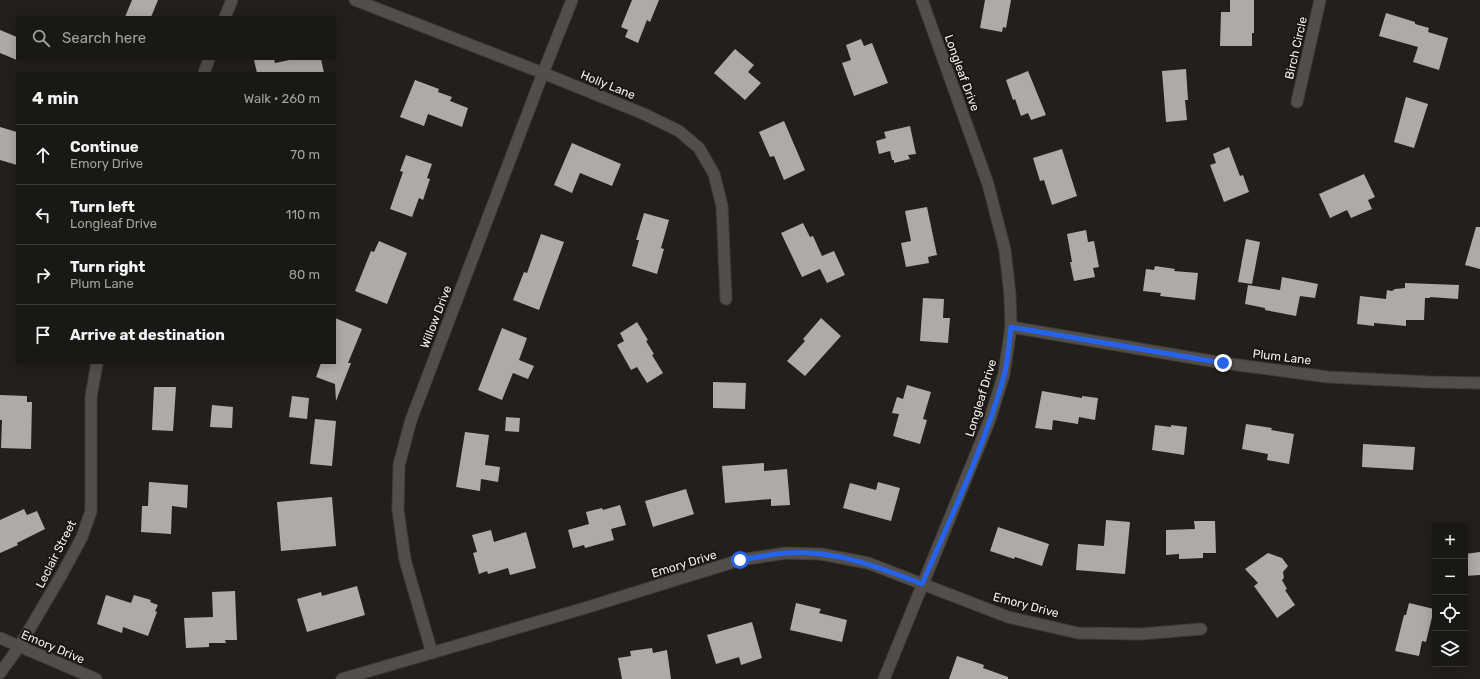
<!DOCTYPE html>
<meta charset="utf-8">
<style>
:root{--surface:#1a1815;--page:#272522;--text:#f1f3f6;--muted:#9fa0a0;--line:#383734}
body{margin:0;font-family:Rubik,sans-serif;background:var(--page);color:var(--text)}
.controls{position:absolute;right:12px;bottom:12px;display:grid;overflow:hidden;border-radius:0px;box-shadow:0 2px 10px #0003}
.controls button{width:36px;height:36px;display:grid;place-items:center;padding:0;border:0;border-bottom:1px solid var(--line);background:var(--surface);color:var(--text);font:20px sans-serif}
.stop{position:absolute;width:12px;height:12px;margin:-9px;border:3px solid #2563eb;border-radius:50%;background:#fff}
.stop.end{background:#2563eb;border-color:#fff;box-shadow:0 1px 4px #0008}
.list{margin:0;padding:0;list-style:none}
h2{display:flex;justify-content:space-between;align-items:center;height:52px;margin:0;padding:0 16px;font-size:17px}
h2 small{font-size:13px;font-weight:400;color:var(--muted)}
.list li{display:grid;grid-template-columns:26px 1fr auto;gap:12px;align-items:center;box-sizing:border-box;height:60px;padding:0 16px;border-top:1px solid var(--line)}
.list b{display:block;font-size:15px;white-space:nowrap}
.list p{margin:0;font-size:13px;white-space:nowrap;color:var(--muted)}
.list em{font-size:13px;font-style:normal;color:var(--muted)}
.icon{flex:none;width:22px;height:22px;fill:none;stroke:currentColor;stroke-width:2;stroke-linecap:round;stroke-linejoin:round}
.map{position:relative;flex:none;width:1480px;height:679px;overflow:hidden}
.search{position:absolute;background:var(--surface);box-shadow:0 2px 10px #0003;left:16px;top:16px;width:320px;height:44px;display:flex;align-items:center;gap:10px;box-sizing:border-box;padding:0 14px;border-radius:0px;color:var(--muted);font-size:15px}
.panel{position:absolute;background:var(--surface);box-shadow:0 2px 10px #0003;left:16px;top:72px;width:320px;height:292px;border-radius:0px}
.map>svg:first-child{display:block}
.building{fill:#b0aaa6}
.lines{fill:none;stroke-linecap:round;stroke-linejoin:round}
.minor-casing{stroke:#403c39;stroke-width:13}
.minor{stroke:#524e49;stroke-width:11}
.route{stroke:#2563eb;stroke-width:5}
.labels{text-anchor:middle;stroke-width:4;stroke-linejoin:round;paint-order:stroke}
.street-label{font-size:12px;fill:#f3f1ee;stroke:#1a1713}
</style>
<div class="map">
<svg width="1480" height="679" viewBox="0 0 1480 679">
<rect width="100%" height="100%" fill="#23201c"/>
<!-- building -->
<g class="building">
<polygon points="132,0 158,0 151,17 125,17"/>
<polygon points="632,0 659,0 650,22 647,20 638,43 625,37 628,30 621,27"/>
<polygon points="985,0 1011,0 1006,28 1003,27 1002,32 980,28"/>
<polygon points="1230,0 1254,0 1254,33 1252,33 1252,46 1220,46 1221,12 1230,12"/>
<polygon points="1386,13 1415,22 1415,24 1429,28 1428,32 1448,38 1439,70 1413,62 1418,47 1379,36"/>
<polygon points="0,30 17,37 17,60 0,53"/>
<polygon points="861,39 864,46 872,43 888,83 854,96 842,63 851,60 846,45"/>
<polygon points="735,49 754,65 748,72 761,83 745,100 714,73"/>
<polygon points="262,59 274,59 275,63 294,59 321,59 324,73 257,73 254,60"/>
<polygon points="1186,69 1188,100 1185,100 1187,120 1166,122 1162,71"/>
<polygon points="1028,71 1046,115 1031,120 1028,113 1021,116 1015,99 1013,100 1006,80"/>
<polygon points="415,80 439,89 438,92 452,97 450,101 468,108 462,127 428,114 424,126 400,117"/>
<polygon points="1406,97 1428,104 1414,148 1394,142"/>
<polygon points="784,121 805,170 784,180 774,156 770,157 759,132"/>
<polygon points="910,126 916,154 908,155 910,159 894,163 894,160 892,160 890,151 879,154 876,141 886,138 884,132"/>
<polygon points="0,127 17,132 17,165 0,160"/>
<polygon points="572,143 621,164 612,186 580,173 572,193 554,185"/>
<polygon points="1229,147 1240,176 1243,175 1249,192 1224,202 1210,165 1216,163 1213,154"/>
<polygon points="1062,149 1077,196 1052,205 1044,180 1040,181 1033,158"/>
<polygon points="406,155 432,164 427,178 430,179 423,200 419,198 412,217 390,209 403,172 400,171"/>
<polygon points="1364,174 1375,197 1368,200 1372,209 1351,218 1347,210 1330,218 1319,194"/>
<polygon points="927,207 937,255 928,257 929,263 906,267 901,243 911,241 905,211"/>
<polygon points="644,213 669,220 661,248 664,249 657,274 632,266 639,240 636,240"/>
<polygon points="803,223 810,237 813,236 822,256 834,251 845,275 827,283 820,269 802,277 781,233"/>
<polygon points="1476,227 1480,227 1480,269 1465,265"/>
<polygon points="1086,230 1088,242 1094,241 1099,267 1093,268 1095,277 1074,281 1070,262 1072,262 1067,234"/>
<polygon points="541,234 564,242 539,310 513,300 524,272 527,273"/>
<polygon points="1246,239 1260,242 1252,284 1238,282"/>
<polygon points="379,241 407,253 387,304 355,291 371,251 374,252"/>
<polygon points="1155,266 1175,269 1174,271 1198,273 1195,300 1160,296 1161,293 1143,291 1146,269 1154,270"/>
<polygon points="1282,277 1318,284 1315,298 1300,296 1296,316 1265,310 1265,308 1245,304 1248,285 1280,290"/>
<polygon points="1405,283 1459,285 1458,299 1430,297 1430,298 1425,298 1424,320 1406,320 1406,326 1374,323 1374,326 1357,324 1360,296 1386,299 1387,290 1392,291 1395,289 1405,288"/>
<polygon points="923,298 944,299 943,318 950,318 948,343 920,341"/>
<polygon points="335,318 362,329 348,363 351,363 336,401 335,384 316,377 321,363 335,363"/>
<polygon points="821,318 841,336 805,376 787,361 805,341 803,339"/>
<polygon points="637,322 648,340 646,341 654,354 652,355 663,373 647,383 637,367 631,370 617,345 624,341 620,333"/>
<polygon points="502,328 527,338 519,360 534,366 528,379 513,373 502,400 478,390"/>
<polygon points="713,382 746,383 745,409 713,408"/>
<polygon points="907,385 931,392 923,419 927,420 920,444 893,436 899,414 892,413 897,397 903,399"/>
<polygon points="154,387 176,387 173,431 152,430"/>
<polygon points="1042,391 1082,398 1082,396 1098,398 1095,420 1079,417 1078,424 1053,420 1052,430 1035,428"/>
<polygon points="0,395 27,396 27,402 32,402 31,449 1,448 2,420 0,420"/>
<polygon points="292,396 309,398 307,419 289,417"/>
<polygon points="212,405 233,407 232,428 210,427"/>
<polygon points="506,417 520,418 519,432 505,431"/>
<polygon points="315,419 336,421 332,466 310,464"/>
<polygon points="1246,424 1272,428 1271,430 1294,434 1289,464 1267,460 1268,454 1242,449"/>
<polygon points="1155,425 1171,427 1171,425 1187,427 1184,455 1152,450"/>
<polygon points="465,432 489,435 485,465 500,467 498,482 481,479 480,491 456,487"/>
<polygon points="1363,444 1415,447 1413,470 1362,467"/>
<polygon points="764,463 764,471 787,469 790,505 771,506 771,499 725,503 722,466"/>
<polygon points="149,482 188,485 187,508 172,506 171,534 141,532 142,506 148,506"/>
<polygon points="878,482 900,488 891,521 843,508 850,483 876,490"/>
<polygon points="686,489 694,514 653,527 645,501"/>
<polygon points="332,497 336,546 281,551 277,502"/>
<polygon points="620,505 626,525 611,529 614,540 585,548 584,545 573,548 568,530 589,524 586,512 602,508 603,510"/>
<polygon points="24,509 27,515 37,511 45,529 17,543 18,545 0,553 0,520"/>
<polygon points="1106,520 1130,522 1125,574 1076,570 1078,544 1104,546"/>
<polygon points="1194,521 1215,521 1216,553 1203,553 1203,558 1179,559 1179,554 1166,555 1166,530 1195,529"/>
<polygon points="998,527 1049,544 1042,566 1015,557 1014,559 990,551"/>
<polygon points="491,530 494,542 526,532 536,568 510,575 508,568 488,574 487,571 479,574 473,553 477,552 472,535"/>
<polygon points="1480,552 1480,575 1465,576 1465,554"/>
<polygon points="1268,553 1282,558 1288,566 1283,572 1284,578 1282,580 1287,589 1285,590 1295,605 1277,618 1254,586 1258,583 1245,569"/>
<polygon points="357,586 365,615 307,632 297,599 321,592 322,596"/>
<polygon points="235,591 237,640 225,640 226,643 209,643 209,647 186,648 184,618 213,617 212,592"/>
<polygon points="106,595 131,603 134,595 151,600 150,602 158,605 155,611 157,612 148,636 123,627 122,633 97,624"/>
<polygon points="796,603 821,609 819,613 847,620 842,642 790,630"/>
<polygon points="1409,603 1434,609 1426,642 1422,641 1419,656 1395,651 1404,615 1406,615"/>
<polygon points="752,622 762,658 741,665 739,657 716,664 707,635"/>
<polygon points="652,648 653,653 667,650 671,679 622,679 618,658 631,656 630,651"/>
<polygon points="957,656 984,665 983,668 1008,677 1008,679 949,679"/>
</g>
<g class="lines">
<!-- minor casing -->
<g class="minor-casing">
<g id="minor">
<polyline points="355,0 543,73 644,114 679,131 699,148 714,174 722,206 726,299"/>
<polyline points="225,17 232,0"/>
<polyline points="204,73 209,59"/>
<polyline points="1297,102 1320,0"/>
<polyline points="1011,327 1223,363 1328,377 1429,382 1480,383"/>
<polyline points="0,638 96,679"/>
<polyline points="432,653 405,560 398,510 399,465 411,420 543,73 572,0"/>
<polyline points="0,673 19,647 62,574 82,537 91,511 91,397 97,363"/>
<polyline points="342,679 585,608 740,560 786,553 821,554 868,563 1008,617 1078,633 1141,634 1201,629"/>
<polyline points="884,679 989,422 1004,374 1011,327 1010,295 1005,250 988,184 922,0"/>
</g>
</g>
<!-- minor -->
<use href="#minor" class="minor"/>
</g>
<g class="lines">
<!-- route -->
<path class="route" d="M740,560C755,558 770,554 785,553C833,549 879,567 922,584C952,515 984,447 1004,376C1008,360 1009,343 1011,327L1223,363"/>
</g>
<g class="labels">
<!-- street labels -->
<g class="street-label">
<text transform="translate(1296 48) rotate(-77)" y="4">Birch Circle</text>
<text transform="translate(962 73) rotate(70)" y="4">Longleaf Drive</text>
<text transform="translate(608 85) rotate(22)" y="4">Holly Lane</text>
<text transform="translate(436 317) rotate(-69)" y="4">Willow Drive</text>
<text transform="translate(1282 357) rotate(7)" y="4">Plum Lane</text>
<text transform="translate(981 398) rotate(-73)" y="4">Longleaf Drive</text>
<text transform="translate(56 554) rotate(-63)" y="4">Leclair Street</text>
<text transform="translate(684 564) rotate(-17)" y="4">Emory Drive</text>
<text transform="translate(1026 605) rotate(15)" y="4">Emory Drive</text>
<text transform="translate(53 647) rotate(23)" y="4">Emory Drive</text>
</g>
</g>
</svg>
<div class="controls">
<button>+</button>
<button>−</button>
<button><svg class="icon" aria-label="locate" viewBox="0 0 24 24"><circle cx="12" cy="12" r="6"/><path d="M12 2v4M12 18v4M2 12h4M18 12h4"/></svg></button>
<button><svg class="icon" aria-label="layers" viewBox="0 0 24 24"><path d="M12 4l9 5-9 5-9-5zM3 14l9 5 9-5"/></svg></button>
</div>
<div class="stop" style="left:740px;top:560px"></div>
<div class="stop end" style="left:1223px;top:363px"></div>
<div class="search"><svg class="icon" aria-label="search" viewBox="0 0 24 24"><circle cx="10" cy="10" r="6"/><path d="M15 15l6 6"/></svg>Search here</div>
<section class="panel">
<h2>4 min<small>Walk · 260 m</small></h2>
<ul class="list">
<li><svg class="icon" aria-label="ahead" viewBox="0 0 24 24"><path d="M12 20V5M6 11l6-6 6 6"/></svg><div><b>Continue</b><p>Emory Drive</p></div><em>70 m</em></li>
<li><svg class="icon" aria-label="left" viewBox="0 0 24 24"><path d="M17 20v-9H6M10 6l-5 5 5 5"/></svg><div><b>Turn left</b><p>Longleaf Drive</p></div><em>110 m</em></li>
<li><svg class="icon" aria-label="right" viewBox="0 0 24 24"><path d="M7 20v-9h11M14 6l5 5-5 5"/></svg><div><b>Turn right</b><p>Plum Lane</p></div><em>80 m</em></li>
<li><svg class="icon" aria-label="arrive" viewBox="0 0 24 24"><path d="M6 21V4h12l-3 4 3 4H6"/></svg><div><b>Arrive at destination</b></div></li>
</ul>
</section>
</div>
